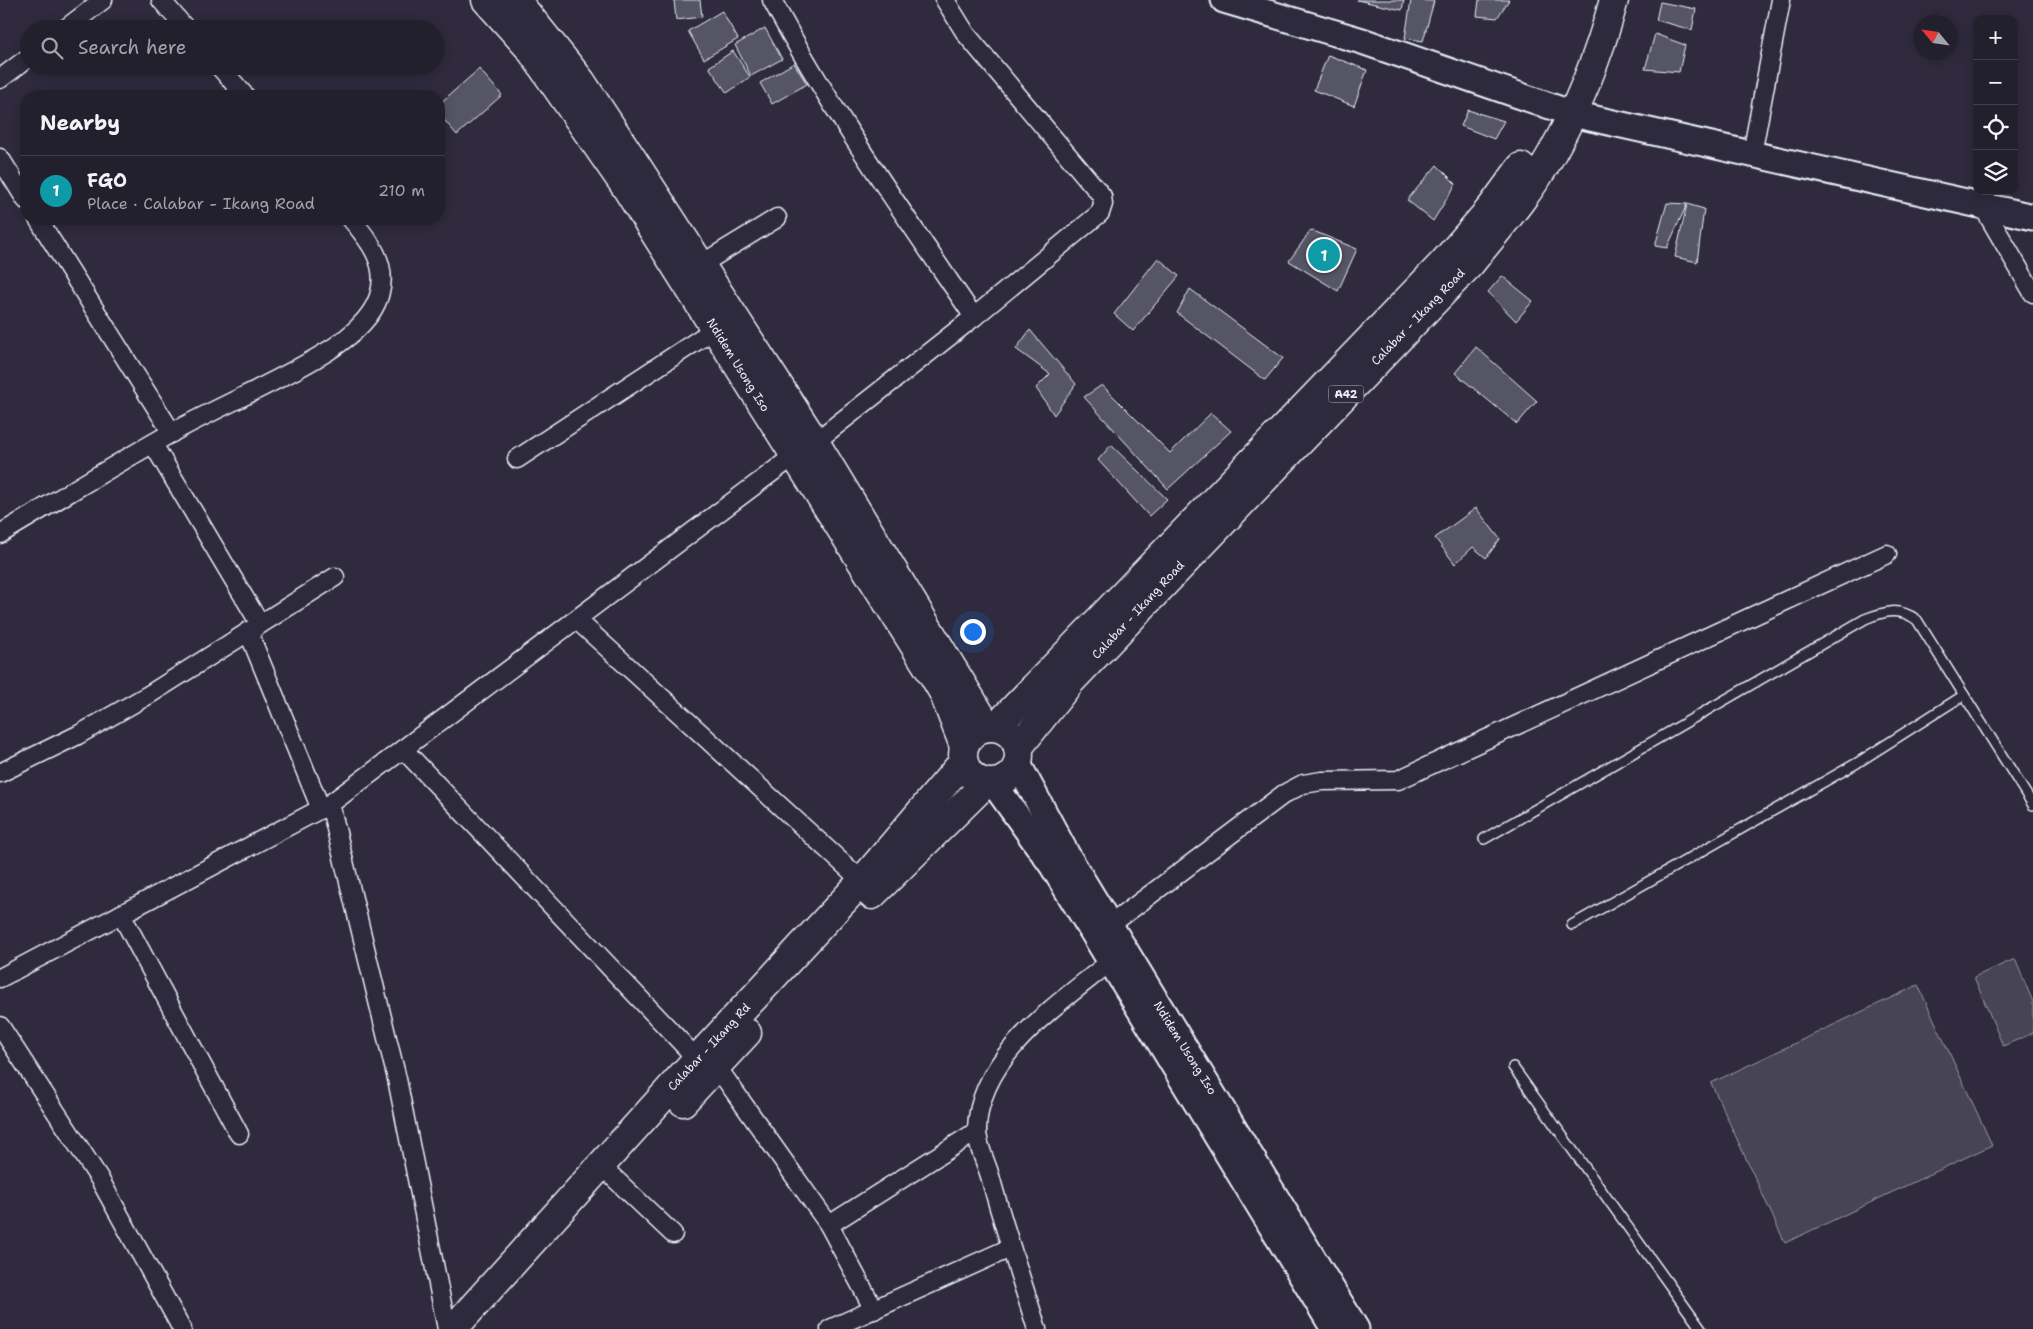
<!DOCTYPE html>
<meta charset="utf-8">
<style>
:root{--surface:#23202e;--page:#2f2d3a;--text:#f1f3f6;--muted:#a3a3aa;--line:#403e4a;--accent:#b45309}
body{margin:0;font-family:"Shantell Sans",sans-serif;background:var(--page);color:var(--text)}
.controls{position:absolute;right:15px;top:15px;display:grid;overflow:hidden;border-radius:10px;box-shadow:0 2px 12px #0003}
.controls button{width:45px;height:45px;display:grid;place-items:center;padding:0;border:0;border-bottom:1px solid var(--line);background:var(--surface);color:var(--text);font:25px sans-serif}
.compass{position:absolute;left:1913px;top:15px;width:45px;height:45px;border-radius:50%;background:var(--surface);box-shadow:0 2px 12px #0003;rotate:299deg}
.you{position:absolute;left:972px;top:631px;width:18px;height:18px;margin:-12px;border:4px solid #fff;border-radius:50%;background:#1a73e8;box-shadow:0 0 0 8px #1a73e833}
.badge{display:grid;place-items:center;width:32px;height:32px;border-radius:50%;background:var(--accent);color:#fff;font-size:16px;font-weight:700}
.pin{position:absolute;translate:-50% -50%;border:2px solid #fff;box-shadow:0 1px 5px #0006}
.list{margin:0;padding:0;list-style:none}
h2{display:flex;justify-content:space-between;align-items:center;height:65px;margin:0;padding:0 20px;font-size:21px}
h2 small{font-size:16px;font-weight:400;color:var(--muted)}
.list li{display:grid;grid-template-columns:32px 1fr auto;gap:15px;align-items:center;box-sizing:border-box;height:70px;padding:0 20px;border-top:1px solid var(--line)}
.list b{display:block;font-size:19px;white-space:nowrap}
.list p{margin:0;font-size:16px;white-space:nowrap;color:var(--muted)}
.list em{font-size:16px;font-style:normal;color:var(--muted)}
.icon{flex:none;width:28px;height:28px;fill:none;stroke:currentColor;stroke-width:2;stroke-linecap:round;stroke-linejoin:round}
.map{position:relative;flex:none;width:2033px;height:1329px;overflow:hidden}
.search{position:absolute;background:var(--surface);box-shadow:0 2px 12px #0003;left:20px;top:20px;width:425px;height:55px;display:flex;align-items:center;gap:12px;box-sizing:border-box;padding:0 18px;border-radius:28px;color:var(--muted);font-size:19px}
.panel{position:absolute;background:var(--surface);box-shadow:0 2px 12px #0003;left:20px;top:90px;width:425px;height:135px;border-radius:20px}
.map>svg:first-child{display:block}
.green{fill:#464455;stroke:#979aa6}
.building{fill:#575565;stroke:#e8f1f8}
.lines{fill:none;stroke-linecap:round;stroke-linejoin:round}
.lane-casing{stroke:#e8f1f8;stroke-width:12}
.street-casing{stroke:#e8f1f8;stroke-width:21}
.secondary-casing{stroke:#e8f1f8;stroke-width:29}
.primary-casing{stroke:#e8f1f8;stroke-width:31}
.highway-casing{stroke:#e8f1f8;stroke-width:31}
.lane{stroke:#2f2a3d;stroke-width:9}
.street{stroke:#2f2a3d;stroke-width:18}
.secondary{stroke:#2f2a3d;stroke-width:25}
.primary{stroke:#2f2a3d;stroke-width:28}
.highway{stroke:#2f2a3d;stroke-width:28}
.labels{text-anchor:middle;stroke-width:5;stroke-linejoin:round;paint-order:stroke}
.shield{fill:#2f2a3d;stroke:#b0b5c0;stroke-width:1}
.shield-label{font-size:11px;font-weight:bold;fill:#e8f1f8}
.street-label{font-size:12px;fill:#e8f1f8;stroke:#2f2a3d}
</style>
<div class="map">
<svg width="2033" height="1329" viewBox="0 0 2033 1329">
<rect width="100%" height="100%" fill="#2f2a3d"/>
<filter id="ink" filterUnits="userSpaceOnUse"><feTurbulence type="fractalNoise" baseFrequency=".02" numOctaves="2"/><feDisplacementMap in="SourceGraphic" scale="10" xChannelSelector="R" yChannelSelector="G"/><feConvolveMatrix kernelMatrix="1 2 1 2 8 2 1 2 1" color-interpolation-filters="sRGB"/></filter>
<g filter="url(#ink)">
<!-- green -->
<g class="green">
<polygon points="2015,959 2033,1002 2033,1033 2003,1046 1974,977"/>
<polygon points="1918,985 1992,1145 1785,1243 1711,1083"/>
</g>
<!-- building -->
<g class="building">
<polygon points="674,0 700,0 702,17 676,20"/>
<polygon points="1357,0 1404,0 1402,10"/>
<polygon points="1411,0 1434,1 1423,41 1405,38"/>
<polygon points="1479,0 1509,0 1497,18 1477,16"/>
<polygon points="1660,2 1696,9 1692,30 1656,20"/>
<polygon points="722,11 738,39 704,59 688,31"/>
<polygon points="765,28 782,59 751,76 735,45"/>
<polygon points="1655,34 1685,45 1679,72 1645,69"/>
<polygon points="733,51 750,77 727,93 709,67"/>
<polygon points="1328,55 1367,70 1354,106 1314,90"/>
<polygon points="794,63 807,84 772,104 760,83"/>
<polygon points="479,69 502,95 457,135 439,114 439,104"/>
<polygon points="1468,110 1504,121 1494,139 1461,126"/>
<polygon points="1437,165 1456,184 1433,221 1407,200"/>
<polygon points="1667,203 1687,204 1667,248 1655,246"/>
<polygon points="1687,204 1704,209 1697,262 1675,257"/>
<polygon points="1311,230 1357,249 1338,291 1289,261"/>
<polygon points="1158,258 1179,276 1133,331 1114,314"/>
<polygon points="1502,276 1533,301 1516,321 1488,292"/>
<polygon points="1190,289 1283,358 1265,380 1177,313"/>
<polygon points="1030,330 1076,384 1054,415 1036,388 1050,374 1016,349"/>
<polygon points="1476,347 1537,401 1517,424 1455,373"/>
<polygon points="1102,385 1170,453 1211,413 1231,431 1168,489 1084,397"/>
<polygon points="1111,445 1167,499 1149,516 1098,460"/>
<polygon points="1476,508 1500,539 1486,558 1473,547 1455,564 1435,538"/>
</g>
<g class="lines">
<!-- lane casing -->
<g class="lane-casing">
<g id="lane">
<path d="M1484,839L1865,619C1885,611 1899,607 1917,620L2033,805"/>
<polyline points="1572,925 1857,763 1964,695"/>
<polyline points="1513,1067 1701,1329"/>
</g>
</g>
<!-- street casing -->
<g class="street-casing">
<g id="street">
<polyline points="161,0 186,29"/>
<path d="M772,0C831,111 903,213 974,317"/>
<polyline points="65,29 103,0"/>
<polyline points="219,66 245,96"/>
<polyline points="0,79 29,57"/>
<polyline points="1752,154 1781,0"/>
<polyline points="0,158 26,200"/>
<polyline points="1982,205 2033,293"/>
<polyline points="38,219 172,433"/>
<polyline points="700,265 777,218"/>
<polyline points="815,442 974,317 1100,213 1103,204 1102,196 966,34 945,0"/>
<polyline points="153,444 260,624"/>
<polyline points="517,459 715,329"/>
<path d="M0,534C58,500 115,464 173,432C224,404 280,381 328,351C347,339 372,319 379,296C389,265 370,241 351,219"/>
<polyline points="577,620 862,881"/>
<polyline points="248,631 321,809"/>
<polyline points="403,749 697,1059"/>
<polyline points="0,773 78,735 150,694 335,577"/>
<polyline points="330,804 397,1079 447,1329"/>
<polyline points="121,914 239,1134"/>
<polyline points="1110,925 1284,794 1303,784 1322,781 1398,780 1887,554"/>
<polyline points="0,978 330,804 795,455"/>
<polyline points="0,1026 99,1178 182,1329"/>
<polyline points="717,1067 829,1225 874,1310"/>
<polyline points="613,1177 673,1234"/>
<polyline points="829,1225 977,1131"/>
<polyline points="830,1329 1010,1248"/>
<path d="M1037,1329C1021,1278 1004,1228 990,1176C986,1162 976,1143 977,1129C979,1055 1060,1003 1111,961"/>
</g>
</g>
<!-- secondary casing -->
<g class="secondary-casing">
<g id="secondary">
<polyline points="1224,0 1362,41 1573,114 2033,217"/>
<polyline points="1018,764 1067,855 1356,1329"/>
<polyline points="994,784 1052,865 1334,1329"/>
</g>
</g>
<!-- primary casing -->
<g class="primary-casing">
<g id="primary">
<polyline points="996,727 1444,262 1491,208 1521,167"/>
<path d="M1018,748L1071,681L1471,263C1499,228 1529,194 1551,155C1579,106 1599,55 1614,0"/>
</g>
</g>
<!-- highway casing -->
<g class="highway-casing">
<g id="highway">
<polyline points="486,0 530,49 627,189 933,675 943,692 964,746"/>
<polyline points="516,0 581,81 633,160 815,442 988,727"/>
<circle cx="991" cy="755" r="28"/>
<polyline points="872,895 986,783"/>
<polyline points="683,1102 747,1033"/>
<polyline points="453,1329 697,1059 862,881 963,762"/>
</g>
</g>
<!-- lane -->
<use href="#lane" class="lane"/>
<!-- street -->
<use href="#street" class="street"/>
<!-- secondary -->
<use href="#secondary" class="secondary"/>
<!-- primary -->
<use href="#primary" class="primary"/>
<!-- highway -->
<use href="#highway" class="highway"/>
</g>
</g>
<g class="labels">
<!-- shield labels -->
<rect class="shield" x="1328.5" y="385.5" width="35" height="17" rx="4"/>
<g class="shield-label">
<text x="1346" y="398">A42</text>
</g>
<!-- street labels -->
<g class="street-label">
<text transform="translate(1418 317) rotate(-46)" y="4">Calabar - Ikang Road</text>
<text transform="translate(738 365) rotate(58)" y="4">Ndidem Usong Iso</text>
<text transform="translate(1138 610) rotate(-47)" y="4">Calabar - Ikang Road</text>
<text transform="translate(709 1047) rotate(-47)" y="4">Calabar - Ikang Rd</text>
<text transform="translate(1185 1048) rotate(58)" y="4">Ndidem Usong Iso</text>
</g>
</g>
</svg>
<div class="controls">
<button>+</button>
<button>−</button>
<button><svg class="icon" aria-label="locate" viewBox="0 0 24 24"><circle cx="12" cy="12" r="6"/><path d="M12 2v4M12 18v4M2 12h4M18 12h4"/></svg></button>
<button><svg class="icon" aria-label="layers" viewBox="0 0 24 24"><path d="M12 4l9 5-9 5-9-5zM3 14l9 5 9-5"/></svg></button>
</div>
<svg class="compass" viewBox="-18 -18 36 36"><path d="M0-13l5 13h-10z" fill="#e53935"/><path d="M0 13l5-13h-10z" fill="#a3a3aa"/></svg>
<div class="you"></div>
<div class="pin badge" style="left:1324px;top:255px;background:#0f9aa8">1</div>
<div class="search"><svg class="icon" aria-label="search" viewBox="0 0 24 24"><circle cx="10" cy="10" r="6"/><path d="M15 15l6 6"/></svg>Search here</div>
<section class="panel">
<h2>Nearby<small></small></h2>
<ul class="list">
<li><span class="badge" style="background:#0f9aa8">1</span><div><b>FGO</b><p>Place · Calabar - Ikang Road</p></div><em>210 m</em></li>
</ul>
</section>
</div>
